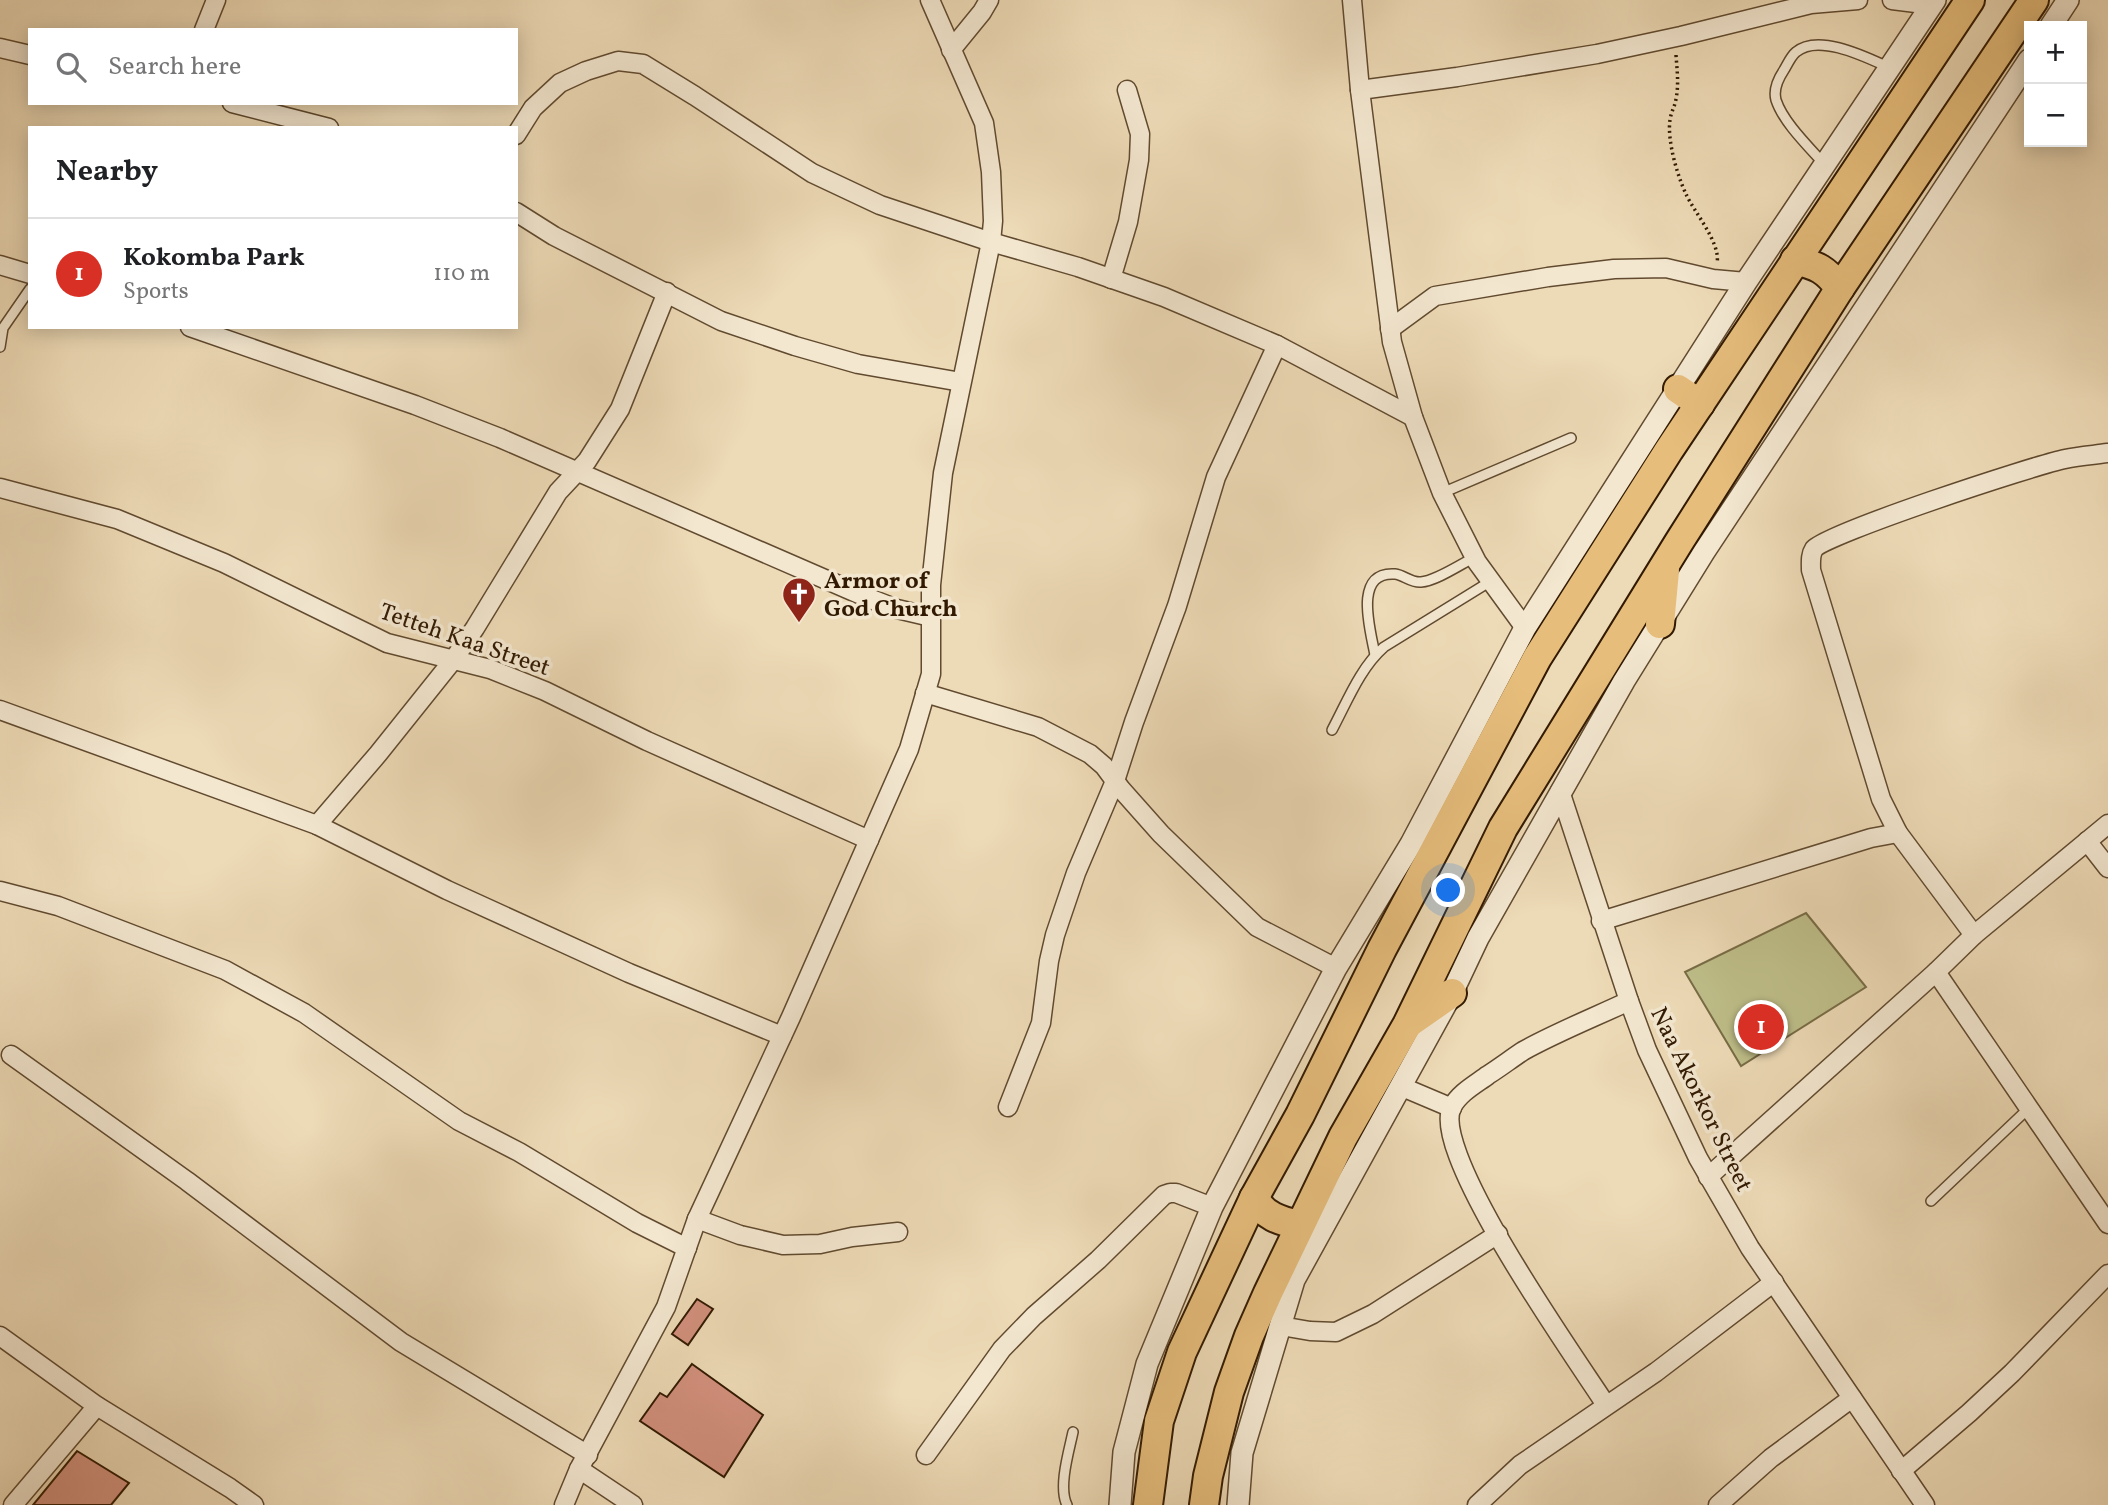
<!DOCTYPE html>
<meta charset="utf-8">
<style>
:root{--surface:#fff;--page:#f2f2f2;--text:#202124;--muted:#757577;--line:#e0e0e0;--accent:#d93025}
body{margin:0;font-family:Vollkorn,serif;background:var(--page);color:var(--text)}
.controls{position:absolute;right:21px;top:21px;display:grid;overflow:hidden;border-radius:0px;box-shadow:0 4px 18px #0003}
.controls button{width:63px;height:63px;display:grid;place-items:center;padding:0;border:0;border-bottom:2px solid var(--line);background:var(--surface);color:var(--text);font:35px sans-serif}
.you{position:absolute;left:1449px;top:891px;width:24px;height:24px;margin:-18px;border:5px solid #fff;border-radius:50%;background:#1a73e8;box-shadow:0 0 0 10px #1a73e833}
.badge{display:grid;place-items:center;width:46px;height:46px;border-radius:50%;background:var(--accent);color:#fff;font-size:23px;font-weight:700}
.pin{position:absolute;translate:-50% -50%;border:4px solid #fff;box-shadow:0 2px 7px #0006}
.list{margin:0;padding:0;list-style:none}
h2{display:flex;justify-content:space-between;align-items:center;height:91px;margin:0;padding:0 28px;font-size:30px}
h2 small{font-size:23px;font-weight:400;color:var(--muted)}
.list li{display:grid;grid-template-columns:46px 1fr auto;gap:21px;align-items:center;box-sizing:border-box;height:112px;padding:0 28px;border-top:2px solid var(--line)}
.list b{display:block;font-size:26px;white-space:nowrap}
.list p{margin:0;font-size:23px;white-space:nowrap;color:var(--muted)}
.list em{font-size:23px;font-style:normal;color:var(--muted)}
.icon{flex:none;width:38px;height:38px;fill:none;stroke:currentColor;stroke-width:2;stroke-linecap:round;stroke-linejoin:round}
.map{position:relative;flex:none;width:2108px;height:1505px;overflow:hidden}
.search{position:absolute;background:var(--surface);box-shadow:0 4px 18px #0003;left:28px;top:28px;width:490px;height:77px;display:flex;align-items:center;gap:18px;box-sizing:border-box;padding:0 24px;border-radius:0px;color:var(--muted);font-size:26px}
.panel{position:absolute;background:var(--surface);box-shadow:0 4px 18px #0003;left:28px;top:126px;width:490px;height:203px;border-radius:0px}
.map>svg:first-child{display:block}
.green{fill:#bebe89;stroke:#786c46;stroke-width:2}
.building{fill:#d2907d;stroke:#321a02;stroke-width:2}
.lines{fill:none;stroke-linecap:round;stroke-linejoin:round}
.service-casing{stroke:#614a2f;stroke-width:12}
.minor-casing{stroke:#614a2f;stroke-width:21}
.tertiary-casing{stroke:#614a2f;stroke-width:24}
.primary-casing{stroke:#321a02;stroke-width:32}
.path{stroke:#321a02;stroke-width:3.5;stroke-dasharray:2 3.5;stroke-linecap:butt}
.service{stroke:#f3e7d0;stroke-width:9}
.minor{stroke:#f3e7d0;stroke-width:18}
.tertiary{stroke:#f3e7d0;stroke-width:21}
.primary{stroke:#e6bd7b;stroke-width:28}
.labels{text-anchor:middle;stroke-width:7;stroke-linejoin:round;paint-order:stroke}
.poi-label{font-size:24px;font-weight:bold;fill:#321a02;stroke:#f3e7d0;text-anchor:start}
.street-label{font-size:24px;fill:#321a02;stroke:#f3e7d0}
</style>
<div class="map">
<svg width="2108" height="1505" viewBox="0 0 2108 1505">
<rect width="100%" height="100%" fill="#eddab6"/>
<filter id="stains"><feTurbulence type="fractalNoise" baseFrequency=".00286" numOctaves="4"/><feColorMatrix values="0 0 0 0 .2 0 0 0 0 .09 0 0 0 0 .02 0 0 0 .5 -.17"/></filter>
<radialGradient id="worn" r=".72"><stop offset=".6" stop-color="#630" stop-opacity="0"/><stop offset="1" stop-color="#630" stop-opacity=".3"/></radialGradient>
<!-- green -->
<polygon class="green" points="1806,913 1866,987 1741,1066 1685,972"/>
<!-- building -->
<g class="building">
<polygon points="697,1299 713,1309 688,1345 672,1334"/>
<polygon points="692,1364 763,1415 724,1477 640,1421 660,1393 667,1397"/>
<polygon points="77,1451 129,1483 111,1505 33,1505"/>
</g>
<g class="lines">
<!-- service casing -->
<g class="service-casing">
<g id="service">
<path d="M1825,165C1809,147 1783,122 1776,100C1773,89 1778,79 1784,70C1787,65 1791,56 1796,52C1818,33 1866,57 1888,67"/>
<polyline points="0,347 3,328 30,289"/>
<polyline points="1442,493 1571,438"/>
<path d="M1375,655C1371,632 1352,571 1395,574C1404,575 1411,583 1421,582C1436,581 1461,564 1475,557"/>
<path d="M1332,730C1347,702 1360,668 1384,647L1491,581"/>
<polyline points="1931,1201 2029,1108"/>
<path d="M1067,1505C1058,1487 1069,1451 1073,1432"/>
</g>
</g>
<!-- minor casing -->
<g class="minor-casing">
<g id="minor">
<polyline points="1352,0 1360,90 1392,342 1413,417 1442,493 1477,562 1525,628"/>
<polyline points="1892,0 1932,5"/>
<polyline points="204,30 216,0"/>
<polyline points="0,48 30,55"/>
<polyline points="951,50 982,12 989,0"/>
<polyline points="1360,90 1457,77 1597,54 1681,36 1811,4 1858,0"/>
<polyline points="232,103 329,128"/>
<polyline points="516,135 533,108 560,83 586,71 618,61 643,64 695,96 812,173 880,205 991,242 1078,267 1164,297 1277,345 1413,417"/>
<polyline points="516,212 554,236 721,321 795,346 858,364 961,382"/>
<polyline points="0,265 30,274"/>
<polyline points="1111,279 1128,222 1139,160 1140,134 1127,90"/>
<polyline points="190,327 415,405 500,438 866,597 897,609 931,617"/>
<polyline points="1390,329 1435,296 1548,277 1614,269 1666,268 1713,279 1746,282"/>
<polyline points="0,488 117,519 224,563 387,643 490,669 545,691 647,741 869,840"/>
<polyline points="925,693 1038,727 1090,754 1104,766 1121,789 1161,834 1257,927 1336,968"/>
<polyline points="0,710 317,825 447,890 629,973 782,1036"/>
<polyline points="1560,791 1629,1001 1647,1050 1698,1158 1750,1248 1925,1505"/>
<polyline points="317,825 378,754 454,659 475,628 558,492 587,461 620,409 667,292"/>
<polyline points="2087,841 2108,868"/>
<polyline points="0,891 58,906 225,970 304,1013 459,1121 519,1152 637,1223 687,1248"/>
<polyline points="1601,921 1871,838 1898,833"/>
<path d="M1974,935L1898,833L1881,799L1811,570C1811,563 1810,555 1814,549C1825,534 2035,465 2065,459C2079,456 2094,455 2108,453"/>
<polyline points="1936,972 2108,1224"/>
<polyline points="11,1055 187,1181 401,1342 588,1455"/>
<polyline points="1400,1086 1452,1108"/>
<polyline points="1008,1107 1041,1023 1049,961 1055,935 1076,873 1115,781 1134,722 1177,606 1216,477 1277,345"/>
<polyline points="1708,1177 1936,972 1974,935 2108,824"/>
<polyline points="697,1219 740,1235 783,1245 820,1244 852,1237 898,1232"/>
<polyline points="1281,1326 1310,1331 1336,1332 1373,1314 1498,1234"/>
<polyline points="0,1336 97,1406 230,1488 254,1505"/>
<path d="M1606,1405C1577,1360 1429,1152 1452,1107C1459,1093 1476,1084 1488,1075C1499,1068 1511,1059 1523,1051C1555,1033 1595,1017 1629,1001"/>
<polyline points="926,1455 1002,1349 1034,1316 1098,1260 1164,1195 1170,1193 1176,1193 1212,1207"/>
<polyline points="579,1469 633,1505"/>
<polyline points="1901,1471 1969,1413 2012,1373 2108,1274"/>
<polyline points="13,1505 97,1406"/>
<polyline points="564,1505 579,1469 666,1307 697,1219 791,1017 909,749 931,674 931,585 943,473 991,242 993,221 991,172 984,123 930,0"/>
<polyline points="1477,1505 1520,1465 1656,1372 1774,1282"/>
<polyline points="1718,1505 1771,1458 1852,1398"/>
</g>
</g>
<!-- tertiary casing -->
<g class="tertiary-casing">
<g id="tertiary">
<polyline points="2051,26 2068,0"/>
<polyline points="1120,1505 1124,1452 1147,1364 1212,1207 1336,968 1411,844 1525,628 1746,282 1935,0"/>
<polyline points="1238,1505 1242,1453 1294,1280 1452,993 1478,938 1624,681 1704,552 2029,60"/>
</g>
</g>
<!-- primary casing -->
<g class="primary-casing">
<g id="primary">
<path d="M1795,260C1818,266 1825,269 1840,288"/>
<polyline points="1678,389 1700,404"/>
<polyline points="1660,624 1665,571"/>
<polyline points="1409,1023 1452,993"/>
<path d="M1254,1198C1264,1216 1280,1221 1299,1225"/>
<polyline points="1148,1505 1159,1421 1182,1352 1254,1198 1300,1115 1382,949 1537,658 1669,450 1970,0"/>
<polyline points="1204,1505 1208,1476 1229,1392 1249,1336 1268,1293 1343,1137 1407,1025 1503,828 1679,542 1840,288 2034,0"/>
</g>
</g>
<!-- path -->
<path class="path" d="M1676,55C1677,70 1679,84 1676,99C1675,106 1671,112 1670,120C1667,140 1677,175 1686,194C1694,212 1721,243 1717,263"/>
<!-- service -->
<use href="#service" class="service"/>
<!-- minor -->
<use href="#minor" class="minor"/>
<!-- tertiary -->
<use href="#tertiary" class="tertiary"/>
<!-- primary -->
<use href="#primary" class="primary"/>
</g>
<!-- icons -->
<defs>
<g id="church-pin" transform="scale(1.75)"><path d="M0 17L-7.5 6A9.5 9.5 0 1 1 7.5 6Z" fill="#8f2418" stroke="#f3e7d0"/><path d="M-1.2-6h2.4v3.5h3.3v2.4h-3.3V6h-2.4V-.1h-3.3v-2.4h3.3Z" fill="#fff"/></g>
</defs>
<g fill-rule="evenodd">
<use href="#church-pin" x="799" y="594"/>
</g>
<g class="labels">
<!-- poi labels -->
<g class="poi-label">
<text x="824" y="588">Armor of<tspan x="824" dy="28">God Church</tspan></text>
</g>
<!-- street labels -->
<g class="street-label">
<text transform="translate(465 639) rotate(19)" y="8">Tetteh Kaa Street</text>
<text transform="translate(1702 1099) rotate(64)" y="8">Naa Akorkor Street</text>
</g>
</g>
<rect width="100%" height="100%" filter="url(#stains)"/>
<rect width="100%" height="100%" fill="url(#worn)"/>
</svg>
<div class="controls">
<button>+</button>
<button>−</button>
</div>
<div class="you"></div>
<div class="pin badge" style="left:1761px;top:1027px">1</div>
<div class="search"><svg class="icon" aria-label="search" viewBox="0 0 24 24"><circle cx="10" cy="10" r="6"/><path d="M15 15l6 6"/></svg>Search here</div>
<section class="panel">
<h2>Nearby<small></small></h2>
<ul class="list">
<li><span class="badge">1</span><div><b>Kokomba Park</b><p>Sports</p></div><em>110 m</em></li>
</ul>
</section>
</div>
